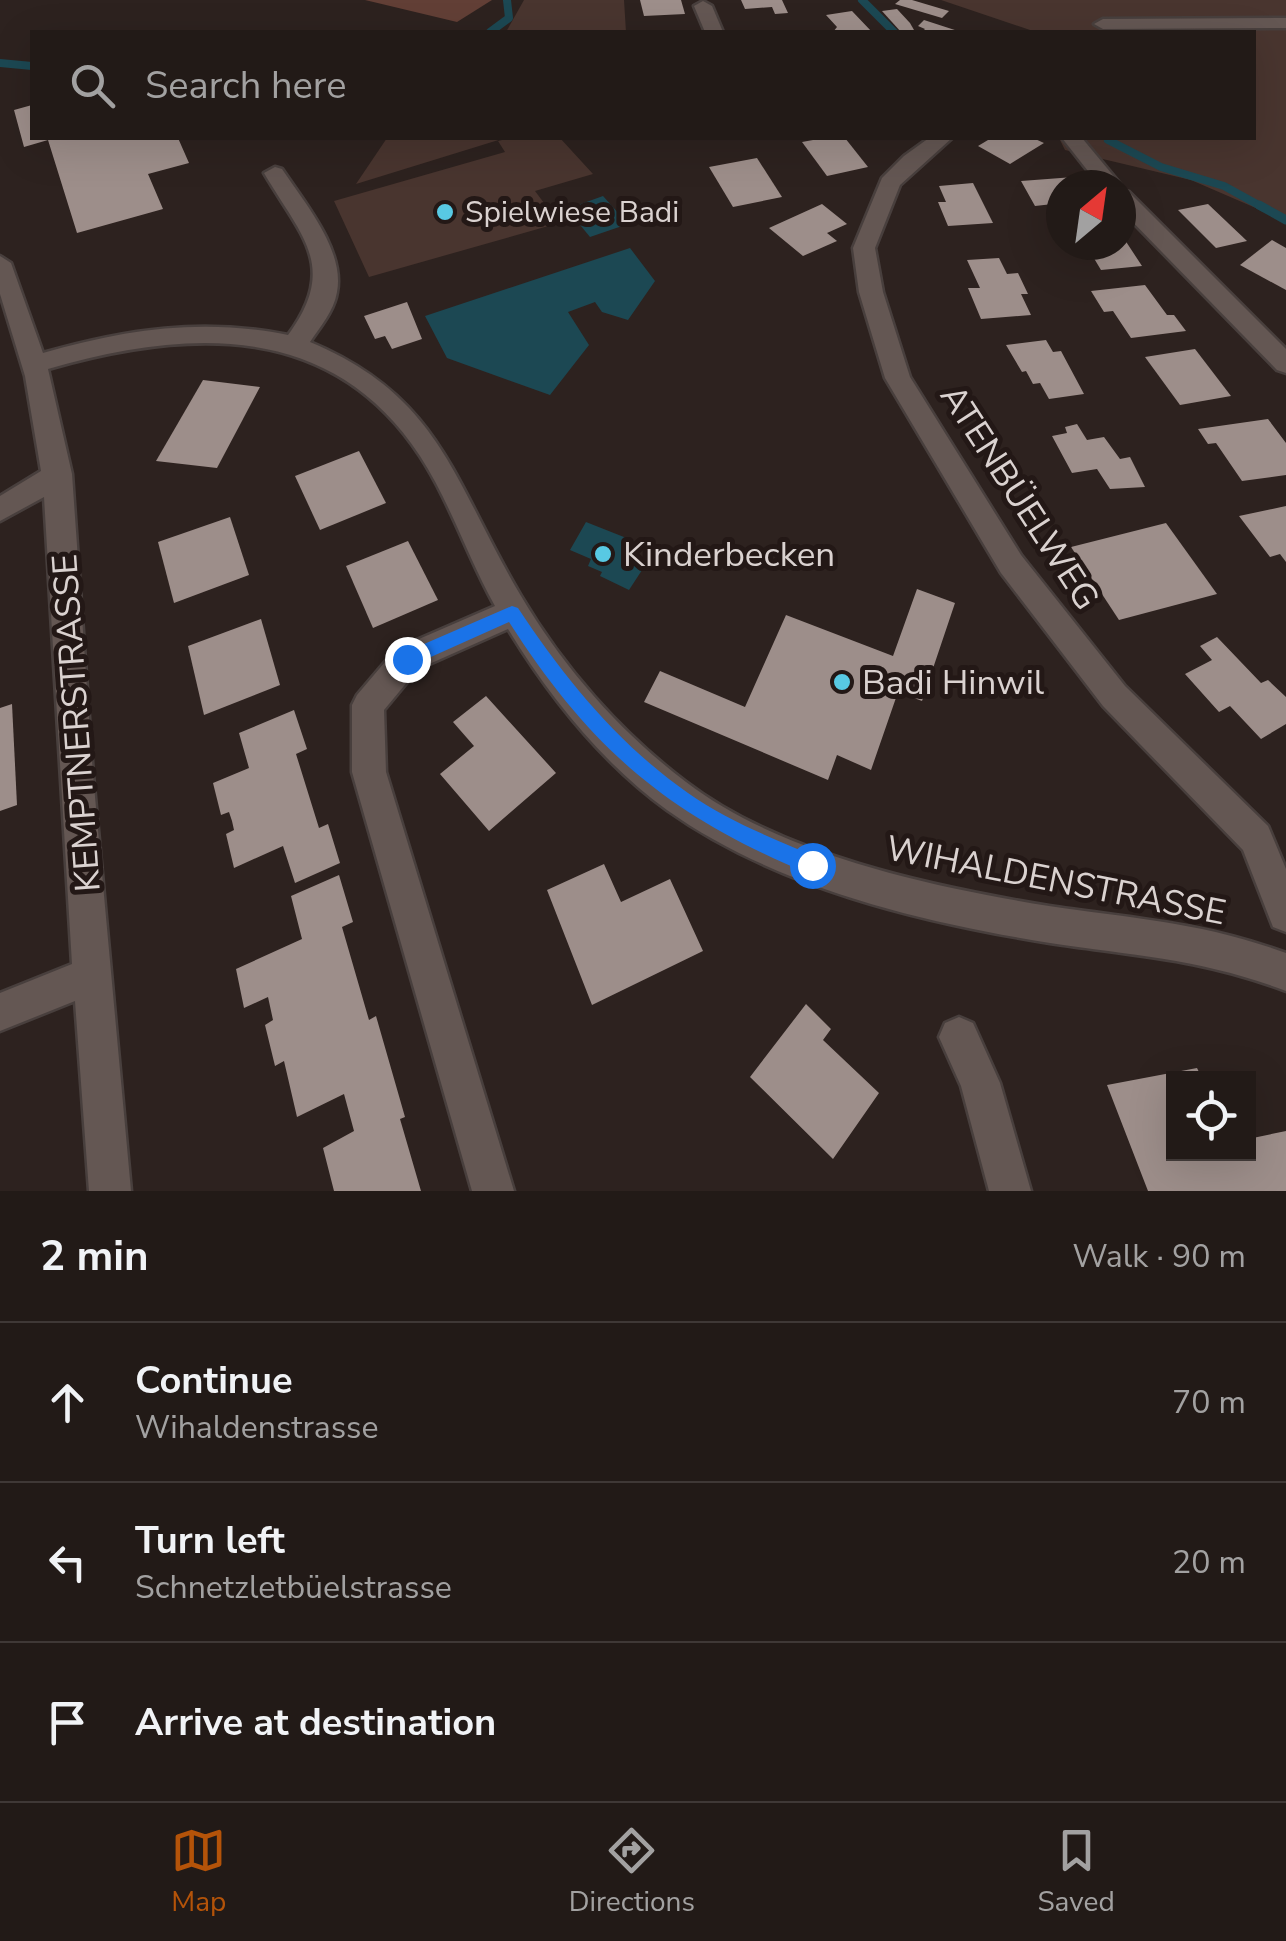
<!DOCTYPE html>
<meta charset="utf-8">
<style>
:root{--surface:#221a17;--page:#2e2724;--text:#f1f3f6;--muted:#a2a1a1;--line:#3f3836;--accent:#b45309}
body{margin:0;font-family:"Nunito Sans",sans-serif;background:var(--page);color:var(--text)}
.controls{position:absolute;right:30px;bottom:30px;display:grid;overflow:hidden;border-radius:0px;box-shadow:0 10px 40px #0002}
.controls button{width:90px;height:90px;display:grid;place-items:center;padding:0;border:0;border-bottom:2px solid var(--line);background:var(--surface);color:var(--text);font:50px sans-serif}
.compass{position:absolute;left:1046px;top:170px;width:90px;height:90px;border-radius:50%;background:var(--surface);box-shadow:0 10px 40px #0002;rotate:29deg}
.stop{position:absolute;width:30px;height:30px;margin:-22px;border:8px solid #1a73e8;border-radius:50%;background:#fff}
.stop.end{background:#1a73e8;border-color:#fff;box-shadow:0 2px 10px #0008}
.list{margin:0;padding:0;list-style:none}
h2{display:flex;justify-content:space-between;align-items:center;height:130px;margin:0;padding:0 40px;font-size:42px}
h2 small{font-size:32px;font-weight:400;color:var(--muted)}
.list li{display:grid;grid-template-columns:65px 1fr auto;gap:30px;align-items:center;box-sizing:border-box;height:160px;padding:0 40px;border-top:2px solid var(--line)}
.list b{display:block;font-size:38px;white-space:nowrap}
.list p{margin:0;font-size:32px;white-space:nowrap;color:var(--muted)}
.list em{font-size:32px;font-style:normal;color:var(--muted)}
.icon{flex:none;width:55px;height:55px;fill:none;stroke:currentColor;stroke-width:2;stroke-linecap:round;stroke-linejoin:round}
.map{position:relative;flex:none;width:1286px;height:1191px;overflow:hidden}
.search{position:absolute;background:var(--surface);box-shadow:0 10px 40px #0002;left:30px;right:30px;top:30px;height:110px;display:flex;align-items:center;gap:25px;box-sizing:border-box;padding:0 35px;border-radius:0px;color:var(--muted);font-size:38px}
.sheet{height:610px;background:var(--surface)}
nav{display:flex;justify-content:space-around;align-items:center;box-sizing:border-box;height:140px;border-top:2px solid var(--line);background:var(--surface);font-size:28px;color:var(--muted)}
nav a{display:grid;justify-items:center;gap:5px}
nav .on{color:var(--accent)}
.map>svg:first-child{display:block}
.green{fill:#49352f}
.forest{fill:#623f36}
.water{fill:#1c4853}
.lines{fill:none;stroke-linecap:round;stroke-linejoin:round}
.stream-far1{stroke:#1c4853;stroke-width:8}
.stream{stroke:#1c4853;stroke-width:9}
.building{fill:#9d8e8a}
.minor-casing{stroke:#483f3d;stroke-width:5}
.minor{fill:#645753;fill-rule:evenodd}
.route{fill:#1a73e8}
.poi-dot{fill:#58c9e3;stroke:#231816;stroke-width:4}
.labels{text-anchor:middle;stroke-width:10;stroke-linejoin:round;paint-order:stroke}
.far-poi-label{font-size:30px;fill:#dad2d0;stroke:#231816;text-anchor:start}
.street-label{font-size:35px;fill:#dad2d0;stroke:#231816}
.poi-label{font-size:35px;fill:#dad2d0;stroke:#231816;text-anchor:start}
</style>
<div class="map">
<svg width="1286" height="1191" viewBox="0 0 1286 1191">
<rect width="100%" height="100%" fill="#2d221f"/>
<!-- green -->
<g class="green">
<polygon points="524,0 624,0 626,32 506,32"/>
<polygon points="941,0 1286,0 1286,221 1191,180 1065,150 1059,138 1254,138 1254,32 1036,32"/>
<polygon points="387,138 505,138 356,184"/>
<polygon points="510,138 560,138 593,174 535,191 559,223 369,277 334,201 505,152 498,141"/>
</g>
<!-- forest -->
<polygon class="forest" points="365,0 492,0 457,22"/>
<!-- water -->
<g class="water">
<polygon points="603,196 628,224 590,237 567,209"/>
<polygon points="630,248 655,281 628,320 602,312 595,302 568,312 589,345 550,395 447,358 425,316"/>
<polygon points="586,522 634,541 623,559 644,567 629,590 600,576 602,572 588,566 591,559 570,550"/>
</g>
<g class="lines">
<!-- stream-far1 -->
<g class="stream-far1">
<polyline points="862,0 894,32"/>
<polyline points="490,32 509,18 507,0"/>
<polyline points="0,63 32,66"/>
<polyline points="1108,140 1161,167 1224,186 1264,208"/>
</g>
<!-- stream -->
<polyline class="stream" points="1259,205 1286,220"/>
</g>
<!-- building -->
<g class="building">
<polygon points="640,0 681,0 685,14 644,16"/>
<polygon points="741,0 782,0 788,13 775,14 772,7 745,9"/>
<polygon points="900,0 912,0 949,11 942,18 895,4"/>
<polygon points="897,9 910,23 914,30 901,32 882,11"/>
<polygon points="852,11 872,32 833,32 837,27 826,15"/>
<polygon points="924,20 961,32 922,32 925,29 918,26"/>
<polygon points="32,105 32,138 178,138 189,163 148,174 163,209 77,233 48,140 24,147 14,110"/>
<polygon points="824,138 845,138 868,167 827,176 802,142"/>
<polygon points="984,138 1033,138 1044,143 1010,164 978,146 988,140"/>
<polygon points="757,158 782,197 733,207 709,167"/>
<polygon points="1074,177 1080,185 1061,185 1061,217 1053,204 1035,206 1021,181"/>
<polygon points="973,183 993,223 948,226 938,202 946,202 939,186"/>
<polygon points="822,204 847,224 827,233 837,241 803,256 769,228"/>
<polygon points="1208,204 1247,241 1216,248 1178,210"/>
<polygon points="1121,234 1142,266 1101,270 1086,245 1121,245"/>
<polygon points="1272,240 1286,248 1286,290 1240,265"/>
<polygon points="999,258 1007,274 1018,273 1028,294 1021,294 1031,315 981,319 968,288 980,288 967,260"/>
<polygon points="1145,285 1167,315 1174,315 1186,331 1131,338 1113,311 1104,312 1091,291"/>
<polygon points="407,302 422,339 392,349 385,336 375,339 364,316"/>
<polygon points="1046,340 1053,352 1061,351 1084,394 1049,399 1040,383 1033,384 1026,371 1022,372 1006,345"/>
<polygon points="1195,349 1231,396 1180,405 1145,357"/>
<polygon points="203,380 260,387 217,468 156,461"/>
<polygon points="1268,419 1286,443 1286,475 1242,481 1216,443 1208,444 1198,429"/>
<polygon points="1077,424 1087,440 1104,437 1120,459 1130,457 1145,487 1110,489 1097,469 1072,473 1052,436 1067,433 1065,427"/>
<polygon points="359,451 386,503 320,530 295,476"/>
<polygon points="1286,506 1286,562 1280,554 1270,557 1239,516"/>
<polygon points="230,517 249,575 174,603 158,542"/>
<polygon points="1166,523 1217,594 1119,620 1071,547"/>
<polygon points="408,541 438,600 373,628 346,566"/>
<polygon points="917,589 955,603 922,701 898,692 871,770 837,755 828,780 644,702 660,671 745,707 786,615 893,656"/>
<polygon points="261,619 280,685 204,715 188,646"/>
<polygon points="1217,637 1261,683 1268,680 1286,697 1286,724 1261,739 1230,706 1219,712 1185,674 1212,660 1200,646"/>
<polygon points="486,696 556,773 489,831 440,774 474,746 453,722"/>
<polygon points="12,704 17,805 0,811 0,708"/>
<polygon points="294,710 307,749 296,754 319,828 328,824 340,863 295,883 283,846 234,868 226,834 234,830 232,821 229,812 221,815 213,783 249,768 239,733"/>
<polygon points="604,864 621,902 670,879 703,951 592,1005 547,890"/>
<polygon points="339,875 353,922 342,927 369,1020 376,1016 405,1117 400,1119 421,1191 334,1191 323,1148 354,1131 344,1094 297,1117 284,1061 275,1066 265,1025 273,1020 268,997 244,1008 236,969 302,939 291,896"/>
<polygon points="806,1004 831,1029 823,1040 879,1093 833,1159 750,1077"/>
<polygon points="1197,1068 1202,1078 1174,1078 1174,1154 1248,1154 1248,1139 1286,1131 1286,1191 1148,1191 1107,1085"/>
</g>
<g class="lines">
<!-- minor casing -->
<g class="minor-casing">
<g id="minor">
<polygon points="703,1 712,6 723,32 705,32 694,6"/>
<polygon points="1286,18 1286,28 1103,29 1094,24 1103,19"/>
<polygon points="929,138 952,138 900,185 875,248 883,292 910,377 1021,555 1125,686 1268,826 1286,869 1286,932 1273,927 1243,850 1103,706 1001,573 885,378 859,292 853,248 882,178 904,156"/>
<polygon points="1062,138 1082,138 1121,185 1099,185"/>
<path d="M275,167L282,169C304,202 345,250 337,292C334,311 320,327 310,342C442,397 454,484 521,596C563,667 620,732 686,782C781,855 933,887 1049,906C1136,919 1201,922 1286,953V991C1202,959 1137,956 1050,943C920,922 775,887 667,810C602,763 549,696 508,629L418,669L384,710L386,772L514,1191H472L352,772V705L357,695L396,649L495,606C468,558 450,502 420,456C331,320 186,329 48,369L72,474L93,775L131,1191H89L75,1001L0,1031V993L72,964L44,497L0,521V496L41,471L25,376L0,294V256L11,263L43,353C126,329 203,318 288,335C339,266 301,236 264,173Z"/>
<polygon points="1121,190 1129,192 1286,349 1286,373 1277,370 1121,210"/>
<polygon points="959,1017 973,1023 1000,1083 1031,1191 989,1191 961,1086 939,1037 945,1023"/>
</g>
</g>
<!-- minor -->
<use href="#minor" class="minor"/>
</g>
<!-- route -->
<path class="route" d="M512,606L518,608C565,679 618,744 688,793C727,821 775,839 818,858V872L812,875C669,816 592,751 509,622L413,665H401V654Z"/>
<!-- markers -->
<g class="poi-dot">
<circle cx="445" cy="212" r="10"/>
<circle cx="603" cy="554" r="10"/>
<circle cx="842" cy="682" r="10"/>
</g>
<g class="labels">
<!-- far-poi labels -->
<g class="far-poi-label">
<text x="465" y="222">Spielwiese Badi</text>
</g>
<!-- street labels -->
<g class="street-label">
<text transform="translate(1020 497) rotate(57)" y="12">ATENBÜELWEG</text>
<text transform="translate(76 723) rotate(-94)" y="12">KEMPTNERSTRASSE</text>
<text transform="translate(1056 880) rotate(11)" y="12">WIHALDENSTRASSE</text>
</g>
<!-- poi labels -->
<g class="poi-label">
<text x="623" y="566">Kinderbecken</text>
<text x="862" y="694">Badi Hinwil</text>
</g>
</g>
</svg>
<div class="controls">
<button><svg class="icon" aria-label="locate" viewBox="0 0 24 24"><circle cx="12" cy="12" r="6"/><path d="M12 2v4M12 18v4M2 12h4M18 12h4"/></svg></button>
</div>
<svg class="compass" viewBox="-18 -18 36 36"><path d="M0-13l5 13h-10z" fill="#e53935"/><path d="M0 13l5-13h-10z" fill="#a2a1a1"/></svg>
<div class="stop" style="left:812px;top:865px"></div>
<div class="stop end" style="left:407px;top:659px"></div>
<div class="search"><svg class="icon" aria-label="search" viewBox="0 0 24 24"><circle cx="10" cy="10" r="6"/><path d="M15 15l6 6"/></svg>Search here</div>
</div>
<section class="sheet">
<h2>2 min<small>Walk · 90 m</small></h2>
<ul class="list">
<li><svg class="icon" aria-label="ahead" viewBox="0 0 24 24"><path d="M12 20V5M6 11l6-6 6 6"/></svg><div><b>Continue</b><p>Wihaldenstrasse</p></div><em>70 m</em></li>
<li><svg class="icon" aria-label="left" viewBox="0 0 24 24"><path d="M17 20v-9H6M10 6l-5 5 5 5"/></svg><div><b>Turn left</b><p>Schnetzletbüelstrasse</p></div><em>20 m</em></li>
<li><svg class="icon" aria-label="arrive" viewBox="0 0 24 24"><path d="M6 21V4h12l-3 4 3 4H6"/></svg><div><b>Arrive at destination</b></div></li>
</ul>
</section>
<nav>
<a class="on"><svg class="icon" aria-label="map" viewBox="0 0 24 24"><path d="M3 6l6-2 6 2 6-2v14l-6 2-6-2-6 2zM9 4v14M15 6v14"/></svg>Map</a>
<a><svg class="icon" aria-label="directions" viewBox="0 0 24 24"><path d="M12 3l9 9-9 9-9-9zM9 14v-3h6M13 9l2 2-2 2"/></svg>Directions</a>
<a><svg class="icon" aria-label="saved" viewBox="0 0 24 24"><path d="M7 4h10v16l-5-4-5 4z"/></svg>Saved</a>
</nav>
